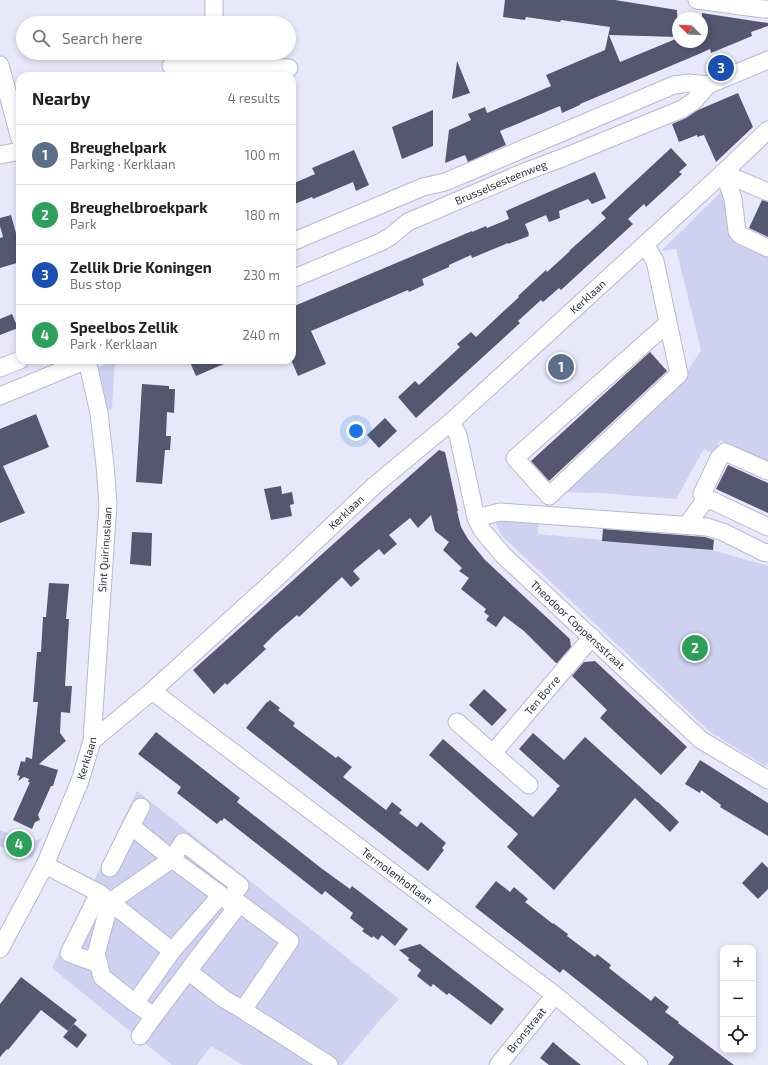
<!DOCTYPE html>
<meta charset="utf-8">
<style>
:root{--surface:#fff;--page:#f2f2f2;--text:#202124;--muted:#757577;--line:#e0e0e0;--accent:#2563eb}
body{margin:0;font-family:"Exo 2",sans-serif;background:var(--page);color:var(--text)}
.controls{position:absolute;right:12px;bottom:12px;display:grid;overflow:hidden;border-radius:8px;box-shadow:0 2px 6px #0003}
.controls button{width:36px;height:36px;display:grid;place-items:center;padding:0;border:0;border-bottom:1px solid var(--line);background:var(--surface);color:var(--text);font:20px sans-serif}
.compass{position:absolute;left:672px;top:12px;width:36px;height:36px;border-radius:50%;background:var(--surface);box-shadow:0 2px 6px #0003;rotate:294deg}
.you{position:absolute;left:356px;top:431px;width:14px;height:14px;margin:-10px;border:3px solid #fff;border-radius:50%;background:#1a73e8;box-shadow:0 0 0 6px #1a73e833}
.badge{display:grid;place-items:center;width:26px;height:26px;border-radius:50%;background:var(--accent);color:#fff;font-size:13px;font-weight:700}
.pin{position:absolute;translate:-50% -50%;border:2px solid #fff;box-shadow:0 1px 4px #0006}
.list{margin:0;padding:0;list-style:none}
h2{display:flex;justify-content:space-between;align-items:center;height:52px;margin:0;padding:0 16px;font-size:17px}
h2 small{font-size:13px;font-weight:400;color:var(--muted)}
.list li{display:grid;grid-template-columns:26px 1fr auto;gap:12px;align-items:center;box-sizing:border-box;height:60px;padding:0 16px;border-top:1px solid var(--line)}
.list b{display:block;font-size:15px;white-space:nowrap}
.list p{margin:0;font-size:13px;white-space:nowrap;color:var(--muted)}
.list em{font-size:13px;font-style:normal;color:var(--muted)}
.icon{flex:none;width:22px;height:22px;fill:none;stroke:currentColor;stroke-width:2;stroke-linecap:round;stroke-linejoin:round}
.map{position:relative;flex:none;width:768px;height:1065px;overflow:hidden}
.search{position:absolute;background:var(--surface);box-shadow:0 2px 6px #0003;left:16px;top:16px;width:280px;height:44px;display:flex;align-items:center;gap:10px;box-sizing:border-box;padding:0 14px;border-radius:22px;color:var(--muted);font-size:15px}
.panel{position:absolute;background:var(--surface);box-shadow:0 2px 6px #0003;left:16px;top:72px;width:280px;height:292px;border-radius:12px}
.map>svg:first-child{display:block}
.green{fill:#ced1ef}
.building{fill:#555770}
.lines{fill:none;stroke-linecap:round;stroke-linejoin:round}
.minor-casing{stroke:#b5b8d3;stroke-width:19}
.minor{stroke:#fff;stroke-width:17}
.labels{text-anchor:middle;stroke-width:4;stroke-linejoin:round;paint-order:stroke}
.street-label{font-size:11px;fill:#30323d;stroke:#fff}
</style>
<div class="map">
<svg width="768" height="1065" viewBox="0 0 768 1065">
<rect width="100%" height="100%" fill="#e7e9fb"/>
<!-- green -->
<g class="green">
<polygon points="724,189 731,239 768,255 768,461 720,440 714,454 704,449 676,499 599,493 567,492 563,489 686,374 701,350 676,249 661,251"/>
<polygon points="115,361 112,407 110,410 106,409 95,369"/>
<polygon points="493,517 539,522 538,534 712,550 768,566 768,762 765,766 709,731 501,535"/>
<polygon points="137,791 399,999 378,1022 342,1065 243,1065 211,1046 197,1065 172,1065 52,968"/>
<polygon points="0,830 30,842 42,838 32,858 0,846"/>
</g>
<!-- building -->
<g class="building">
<polygon points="505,0 615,0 677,10 678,37 609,35 620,62 678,38 678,42 702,42 702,13 768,23 768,26 751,32 752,36 711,53 710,49 699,54 580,104 580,105 562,113 560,106 500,131 506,145 468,162 465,155 445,163 449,130 471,120 468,114 485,107 487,113 551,86 546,75 605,50 610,27 561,20 560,22 526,17 525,20 503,17"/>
<polygon points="457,61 470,93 452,99"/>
<polygon points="738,93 753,127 716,162 704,135 697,137 697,135 679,142 672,124 686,118 698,110"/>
<polygon points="433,110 433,146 402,159 392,127"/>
<polygon points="671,148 687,165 679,172 682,174 646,207 644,204 628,219 633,224 561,290 559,288 543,302 541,300 518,321 520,323 416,418 398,397 415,381 419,385 460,347 457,344 471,332 476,337 519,297 518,296 546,270 547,272 570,251 569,251 606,218 601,213"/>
<polygon points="354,150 369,185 356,191 353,182 313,199 312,197 292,205 292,184 315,174 312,168"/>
<polygon points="595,172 606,198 592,204 588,199 559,211 560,218 549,222 546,215 525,224 529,234 528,235 529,236 508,244 508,243 472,258 471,255 449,265 449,267 422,279 424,285 409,292 408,290 311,331 326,364 298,376 292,362 292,307 472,231 472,232 486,226 487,228 509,219 506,211 567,184"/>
<polygon points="762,200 768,202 768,237 749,228"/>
<polygon points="11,215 17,237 20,237 20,262 0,268 0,238 3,237 0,226 0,218"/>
<polygon points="12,314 18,328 0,335 0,319"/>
<polygon points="650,352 667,371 549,481 531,461"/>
<polygon points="189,360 233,360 196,376"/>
<polygon points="142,384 169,386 169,389 175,389 174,413 167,412 166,436 171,436 170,450 165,450 162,484 136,482"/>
<polygon points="36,414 49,447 3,466 25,513 0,523 0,429"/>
<polygon points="385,418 397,431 379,448 367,435"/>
<polygon points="439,450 445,452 458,511 457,511 461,527 468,539 485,560 570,639 571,647 557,663 556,663 524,631 504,616 496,627 486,620 489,616 484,612 486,609 461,589 469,578 459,571 462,568 443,550 449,542 435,531 431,515 418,528 410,518 389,535 397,544 384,555 379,549 353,571 360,579 351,587 342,577 299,617 297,615 274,635 263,646 266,649 227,685 225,683 214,694 193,670 331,546 369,512"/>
<polygon points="728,465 768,483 768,513 716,489"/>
<polygon points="281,486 282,494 292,492 294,504 290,505 292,516 271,520 264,489"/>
<polygon points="603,529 705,537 714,540 713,550 602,541"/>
<polygon points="132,532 152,533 151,566 130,564"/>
<polygon points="49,583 69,584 66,619 69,619 65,686 72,686 70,713 61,712 60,733 66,741 39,764 58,770 53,786 51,786 38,815 40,820 35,822 32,829 13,820 30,782 28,782 29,779 24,777 18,781 20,776 17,775 21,761 25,762 26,757 32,759 38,702 33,702 37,652 41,652 43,617 46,617"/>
<polygon points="595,661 687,747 661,775 600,718 607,710 572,676 584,662"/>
<polygon points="484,689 507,710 492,726 469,705"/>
<polygon points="270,700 280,708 278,710 295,723 293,726 336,758 338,756 352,767 343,777 386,810 392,802 402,810 399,813 417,827 421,822 446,843 442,848 444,850 428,871 246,728 267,702 268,702"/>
<polygon points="156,732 240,798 237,802 321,868 350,889 352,886 408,929 395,946 382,935 378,940 373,936 372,938 362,931 364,929 350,918 353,913 325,891 322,895 224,818 222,821 221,820 217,824 177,793 181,787 138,754"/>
<polygon points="533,733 564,760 585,737 657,802 658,802 679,822 670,832 635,798 554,890 507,847 518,834 429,755 443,739 533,817 557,790 556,789 560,786 519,749"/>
<polygon points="700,760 768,803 768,836 720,807 721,805 701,790 700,793 685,784"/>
<polygon points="762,862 768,868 768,889 758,899 742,883"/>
<polygon points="496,881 510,892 514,887 528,899 525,902 553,924 553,923 568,934 567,936 595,957 597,954 611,965 609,968 651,1001 655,996 669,1007 665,1012 679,1022 678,1023 734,1065 668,1065 674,1057 563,969 560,973 475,907"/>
<polygon points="420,944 504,1009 491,1025 449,993 447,995 433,984 431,987 417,976 421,970 408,960 409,958 399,950"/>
<polygon points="21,977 77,1020 68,1031 41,1010 8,1050 7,1049 0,1057 0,1004"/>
<polygon points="74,1024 87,1035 77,1048 63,1037"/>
<polygon points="553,1042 567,1054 581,1065 549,1065 540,1058"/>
</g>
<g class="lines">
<!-- minor casing -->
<g class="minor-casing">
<g id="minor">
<polyline points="697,0 763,9 768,9"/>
<polyline points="214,23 214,0"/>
<polyline points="0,65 20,139"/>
<polyline points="171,66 214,66 214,53"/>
<polyline points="214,66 289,68"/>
<polyline points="0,155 20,151"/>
<polyline points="724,172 733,199 737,231 740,235 768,248"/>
<polyline points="724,172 730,176 768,192"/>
<polyline points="292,242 423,187 445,182 674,85 689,83 708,85 768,60"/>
<polyline points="645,244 655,261 679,374 549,496 515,458 668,323"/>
<path id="s1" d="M292,279L381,242L391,236L408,222L522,173L567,156L682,109L694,101L708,85"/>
<polyline points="0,368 20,360"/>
<polyline points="0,396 87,360"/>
<path id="s2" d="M451,422L458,435L476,518L482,530L503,555L701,740L768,780"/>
<polyline points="705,500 702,494 719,458 725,452 768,471"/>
<polyline points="476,518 500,512 707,527 723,532 763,552 768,553"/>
<polyline points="687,525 705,500 713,501 768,527"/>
<path id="s3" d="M152,691L555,995L639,1065"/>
<polyline points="457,722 529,785"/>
<path id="s4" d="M92,741L152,691L282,573L375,485L451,422L724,172L768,130"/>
<path id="s5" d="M493,753L592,637"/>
<polyline points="131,826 141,807"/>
<polygon points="172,859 221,895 172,951 135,1003 102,977 96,954 110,902"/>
<polyline points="45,865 99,893 172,951"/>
<polyline points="110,868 131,826 172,859 183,842 240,886 228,901"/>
<polyline points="99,893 69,953 99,964"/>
<polyline points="227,900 236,908 188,971 224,999 243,1010"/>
<polyline points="236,908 239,903 290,941 243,1010 329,1065"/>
<path id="s6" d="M0,949L45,865L80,781L92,741L108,504L105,465L99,413L87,360"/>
<polyline points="135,1003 154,1016 188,971"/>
<polyline points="140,1036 154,1016"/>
<path id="s7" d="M498,1065L555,995"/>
</g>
</g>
<!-- minor -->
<use href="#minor" class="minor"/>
</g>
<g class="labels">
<!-- street labels -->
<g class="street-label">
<text dy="4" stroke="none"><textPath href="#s1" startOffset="231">Brusselsesteenweg</textPath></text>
<text dy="4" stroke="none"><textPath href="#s4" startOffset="666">Kerklaan</textPath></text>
<text dy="4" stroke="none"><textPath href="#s4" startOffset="342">Kerklaan</textPath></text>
<text dy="4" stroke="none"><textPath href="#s6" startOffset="420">Sint Quirinuslaan</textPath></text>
<text dy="4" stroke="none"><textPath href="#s2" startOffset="248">Theodoor Coppensstraat</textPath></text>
<text dy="4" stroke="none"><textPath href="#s5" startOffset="76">Ten Borre</textPath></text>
<text dy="4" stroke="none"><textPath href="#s6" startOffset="210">Kerklaan</textPath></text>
<text dy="4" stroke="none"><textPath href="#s3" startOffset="307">Termolenhoflaan</textPath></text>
<text dy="4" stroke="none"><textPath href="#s7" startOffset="45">Bronstraat</textPath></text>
</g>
</g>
</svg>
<div class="controls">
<button>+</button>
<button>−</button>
<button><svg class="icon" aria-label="locate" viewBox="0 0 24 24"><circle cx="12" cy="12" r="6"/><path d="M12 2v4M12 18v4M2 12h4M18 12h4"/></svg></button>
</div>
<svg class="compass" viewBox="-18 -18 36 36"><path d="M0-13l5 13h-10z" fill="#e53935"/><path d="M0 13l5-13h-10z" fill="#757577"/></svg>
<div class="you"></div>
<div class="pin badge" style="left:561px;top:367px;background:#5c6f8a">1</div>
<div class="pin badge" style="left:695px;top:648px;background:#2e9e5b">2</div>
<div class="pin badge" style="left:721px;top:68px;background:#1a4fb4">3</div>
<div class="pin badge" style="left:19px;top:844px;background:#2e9e5b">4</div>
<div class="search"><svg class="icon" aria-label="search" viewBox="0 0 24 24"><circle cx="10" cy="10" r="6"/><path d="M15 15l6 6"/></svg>Search here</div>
<section class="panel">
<h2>Nearby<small>4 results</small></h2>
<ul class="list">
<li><span class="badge" style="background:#5c6f8a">1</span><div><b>Breughelpark</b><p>Parking · Kerklaan</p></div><em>100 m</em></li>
<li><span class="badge" style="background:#2e9e5b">2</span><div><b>Breughelbroekpark</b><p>Park</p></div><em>180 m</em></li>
<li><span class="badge" style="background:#1a4fb4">3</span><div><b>Zellik Drie Koningen</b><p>Bus stop</p></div><em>230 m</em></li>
<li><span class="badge" style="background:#2e9e5b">4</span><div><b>Speelbos Zellik</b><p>Park · Kerklaan</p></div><em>240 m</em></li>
</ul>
</section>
</div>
